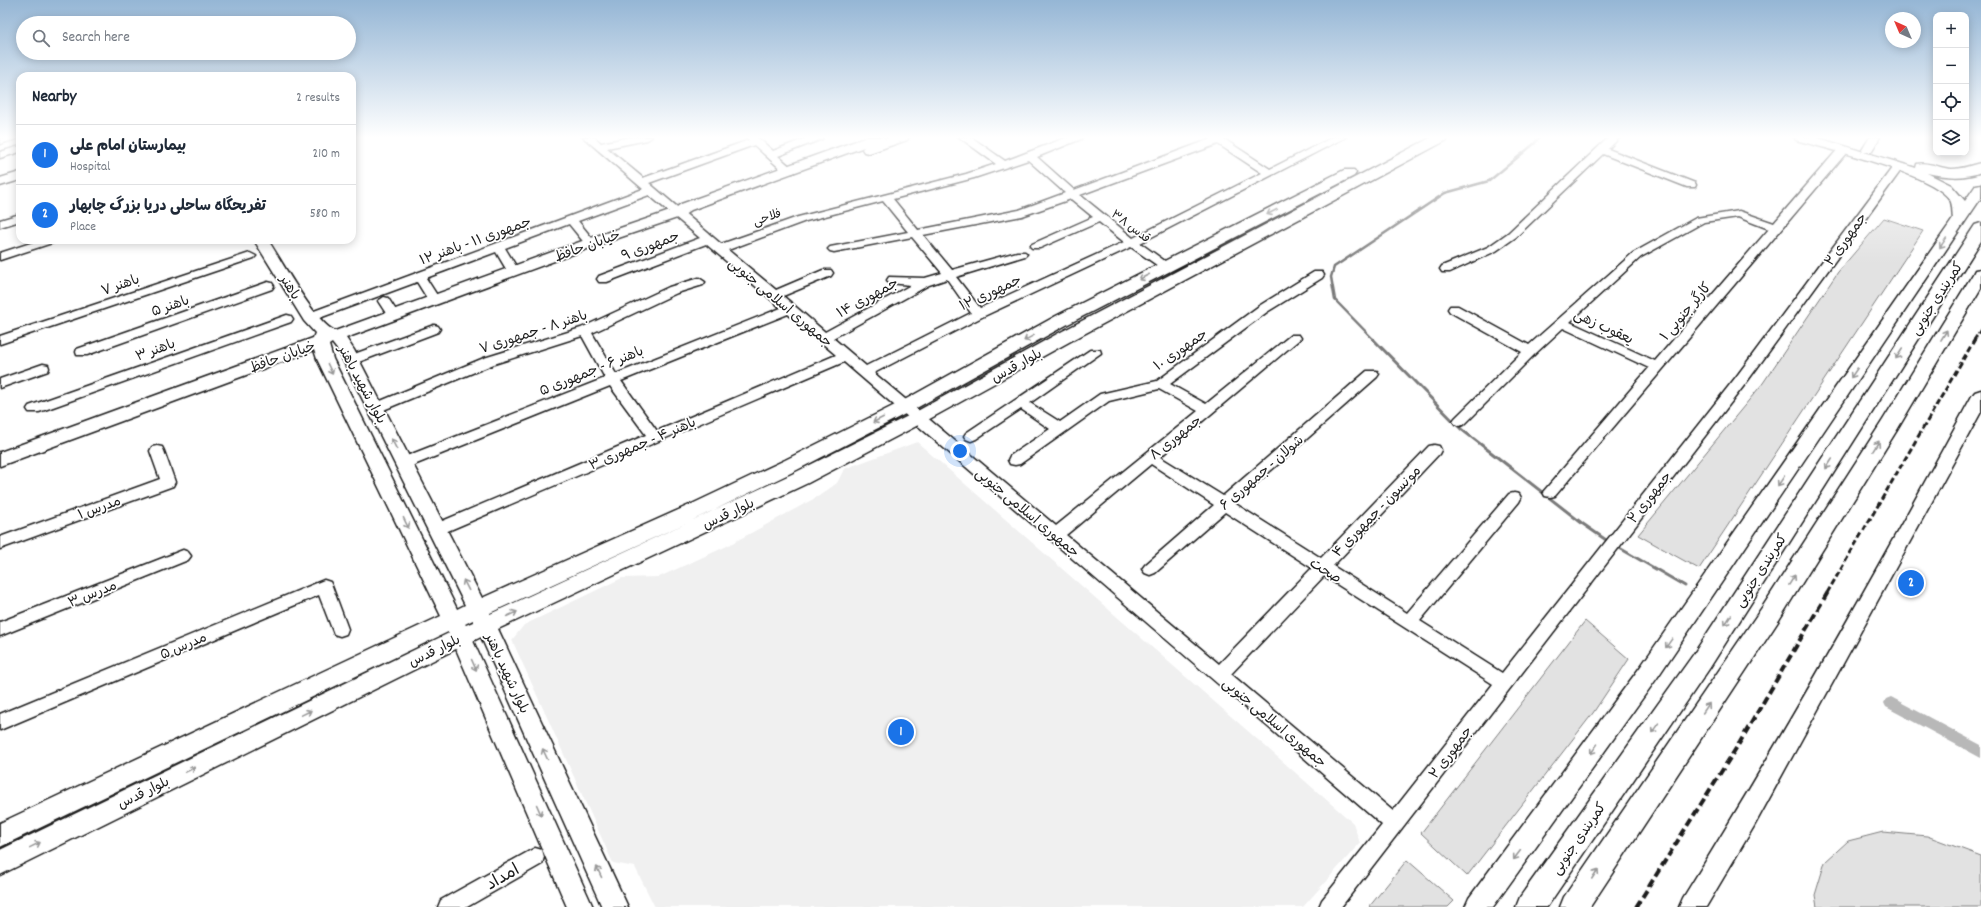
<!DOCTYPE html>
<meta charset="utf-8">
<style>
:root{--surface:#fff;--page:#f6f6f7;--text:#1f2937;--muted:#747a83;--line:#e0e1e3;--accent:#1a73e8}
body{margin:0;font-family:Dekko,"Playpen Sans Arabic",sans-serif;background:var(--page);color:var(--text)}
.controls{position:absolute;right:12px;top:12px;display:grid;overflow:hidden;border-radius:8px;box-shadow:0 2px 10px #0003}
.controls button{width:36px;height:36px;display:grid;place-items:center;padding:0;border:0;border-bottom:1px solid var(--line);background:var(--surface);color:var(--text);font:20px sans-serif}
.compass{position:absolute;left:1885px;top:12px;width:36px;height:36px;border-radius:50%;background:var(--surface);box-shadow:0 2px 10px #0003;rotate:316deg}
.you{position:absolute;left:960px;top:451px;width:14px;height:14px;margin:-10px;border:3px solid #fff;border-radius:50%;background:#1a73e8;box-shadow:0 0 0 6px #1a73e833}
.badge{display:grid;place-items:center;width:26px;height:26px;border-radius:50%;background:var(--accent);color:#fff;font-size:13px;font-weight:700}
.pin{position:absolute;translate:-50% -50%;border:2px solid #fff;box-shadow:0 1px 4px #0006}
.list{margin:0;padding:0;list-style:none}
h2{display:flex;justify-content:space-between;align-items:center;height:52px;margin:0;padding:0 16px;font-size:17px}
h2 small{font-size:13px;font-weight:400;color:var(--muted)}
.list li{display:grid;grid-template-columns:26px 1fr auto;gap:12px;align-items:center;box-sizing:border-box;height:60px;padding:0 16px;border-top:1px solid var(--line)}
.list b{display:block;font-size:15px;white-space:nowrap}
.list p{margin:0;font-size:13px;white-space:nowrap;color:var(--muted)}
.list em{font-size:13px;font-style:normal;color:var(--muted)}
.icon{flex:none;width:22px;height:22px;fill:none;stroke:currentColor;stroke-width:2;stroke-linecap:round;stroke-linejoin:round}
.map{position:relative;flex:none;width:1981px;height:907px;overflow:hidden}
.search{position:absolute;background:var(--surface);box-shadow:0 2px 10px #0003;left:16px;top:16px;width:340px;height:44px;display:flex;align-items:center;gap:10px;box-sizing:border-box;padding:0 14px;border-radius:22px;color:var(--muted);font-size:15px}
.panel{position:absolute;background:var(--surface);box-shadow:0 2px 10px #0003;left:16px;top:72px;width:340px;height:172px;border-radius:12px}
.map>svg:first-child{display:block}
.built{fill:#f0f0f0}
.green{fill:#e2e2e2;stroke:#7f7f7f}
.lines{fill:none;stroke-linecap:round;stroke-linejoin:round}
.stream-far1{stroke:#7a7a7a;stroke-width:2.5}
.stream{stroke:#7a7a7a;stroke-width:3}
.canal{fill:#b8b8b8;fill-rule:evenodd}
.minor-casing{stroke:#1c1c1c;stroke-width:3}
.major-casing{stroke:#1c1c1c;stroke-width:3}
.highway-casing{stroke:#1c1c1c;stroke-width:3}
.minor{fill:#fff;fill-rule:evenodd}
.major{fill:#fff;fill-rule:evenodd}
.highway{fill:#fff;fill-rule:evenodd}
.rail-far2{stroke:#1c1c1c;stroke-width:2.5;stroke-dasharray:5 2.5;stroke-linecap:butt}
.rail-far1{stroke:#1c1c1c;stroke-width:3;stroke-dasharray:6 3;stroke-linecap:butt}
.rail{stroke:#1c1c1c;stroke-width:4;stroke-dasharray:8 4;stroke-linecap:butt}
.oneway{stroke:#999}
.labels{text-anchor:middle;stroke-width:3.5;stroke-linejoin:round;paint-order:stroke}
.far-street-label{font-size:12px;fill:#1c1c1c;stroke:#fff}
.street-label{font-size:14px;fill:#1c1c1c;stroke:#fff}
.near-street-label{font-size:17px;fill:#1c1c1c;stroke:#fff}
</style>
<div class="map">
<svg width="1981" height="907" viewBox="0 0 1981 907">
<rect width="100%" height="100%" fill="#fff"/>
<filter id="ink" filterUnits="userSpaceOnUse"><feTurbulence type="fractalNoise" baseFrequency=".025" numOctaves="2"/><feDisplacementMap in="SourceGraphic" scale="8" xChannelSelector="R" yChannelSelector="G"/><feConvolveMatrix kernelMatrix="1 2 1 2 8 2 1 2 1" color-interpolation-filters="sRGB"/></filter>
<g filter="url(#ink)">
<!-- built -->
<polygon class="built" points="917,442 1353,823 1360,843 1303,907 655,907 635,867 613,863 512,640 524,625 622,578 659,577 725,547 819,496 837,483 844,469"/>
<!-- green -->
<g class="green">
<polygon points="1884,218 1923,231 1699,569 1638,535 1763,383 1838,272"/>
<polygon points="1585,621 1629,659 1593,713 1467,876 1421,833"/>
<polygon points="1883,832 1927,836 1981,856 1981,907 1817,907 1815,895 1825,862 1848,841"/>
<polygon points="1407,860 1454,901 1448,907 1369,907"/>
</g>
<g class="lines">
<!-- stream-far1 -->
<polyline class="stream-far1" points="1374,340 1335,300 1331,277 1334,267 1445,193 1489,181 1535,143 1539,137"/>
<!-- stream -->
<g class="stream">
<polyline points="1373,339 1461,429 1583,524 1609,542"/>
<polyline points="1616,546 1685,586"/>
</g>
<!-- canal -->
<polygon class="canal" points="1891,697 1981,745 1981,758 1886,707 1884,703 1886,699"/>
<!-- minor casing -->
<g class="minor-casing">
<g id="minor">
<polygon points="17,137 16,139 0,144 0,138"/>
<path d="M583,137H594L601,143L631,137H652L647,140L607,148L643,178L749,140L746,137H757L773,151L809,137H823L822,139L778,156L793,169L794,171L793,173H785L754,145L649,183L721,244L798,217L966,174L996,164L959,137H971L1005,161L1068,137H1082L1081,139L1037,157L1074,190L1211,139L1209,137H1221L1270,169L1333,137H1346L1140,243L1169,264L1171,266L1169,268H1161L1131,247L982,317L874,373L1056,526L1198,411L1159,389L1109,401L1020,464L1015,465L1010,464L1008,460L1010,456L1050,429L1021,409L976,439L971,441L966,439L964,436L966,433L1090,350H1100L1101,353L1030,403L1060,422L1100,394L1157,381L1259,306L1314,272H1322L1324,275L1322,278L1267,312L1170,384L1206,404L1291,335H1299L1301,338L1160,457L1223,496L1367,371H1377L1379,374L1377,377L1234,503L1321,558L1429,446L1434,445L1439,446L1441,450L1439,454L1333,566L1407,613L1509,494L1514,493L1519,494L1521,498L1519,502L1420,621L1502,673L1736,377L1895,164L1899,163L1904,166L1746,383L1341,907H1319L1322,900L1382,825L844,362L443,533L438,535L433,533L431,529L433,525L646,435L610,386L409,467L404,468L399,467L397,463L399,459L605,378L582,336L494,364L381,411H371L369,408L371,405L484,358L581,328L669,287L699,278L705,282L703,285L677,293L592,333L616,374L781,308L706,244L607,282H599L597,279L599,276L700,238L649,195L578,221L596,243L594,245H586L569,224L505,248L519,271L517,274H509L496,252L426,278L440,300L438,303H430L417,282L314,320L310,321L304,317L306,314L643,189ZM1218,144L1262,173L1133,238L1080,195ZM1028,160L1065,193L1019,210L918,230L893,199L974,178ZM1071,199L1093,217L1032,244L1030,246L1032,248H1040L1099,222L1124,242L980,308L956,277L1025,256L1027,254L1025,252H1017L952,270L923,235L1022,216ZM883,201L908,232L830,247L828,249L830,251L834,252L912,237L942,273L925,278L889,277L887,280L889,283L911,285L825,332L783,296L831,276L833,273L831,270H823L776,290L728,250L806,221ZM947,279L971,313L866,366L833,338L929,285ZM788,314L836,355L657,431L621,381ZM1151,464L1214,505L1145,565L1142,569L1145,573L1150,575L1155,573L1225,512L1312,568L1219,664L1066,535ZM1324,576L1493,684L1393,811L1231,674Z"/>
<polygon points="1609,137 1620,137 1608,149 1695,183 1696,185 1695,187 1687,187 1603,154 1516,237 1496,251 1450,272 1442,272 1440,269 1442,266 1488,247 1508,233"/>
<polygon points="1870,137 1880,137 1871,152 1863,152 1862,150"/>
<polygon points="20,146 20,152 0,158 0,152"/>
<path d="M1843,147L1848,150L1847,152L1555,496L1550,497L1545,496L1543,492L1649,368L1563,328L1535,354L1465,424L1460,426L1455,424L1453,421L1455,418L1522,352L1450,312L1448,309L1450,306H1458L1529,345L1633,253L1696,218L1739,211L1774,223L1839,148ZM1738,217L1769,229L1655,361L1570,322L1641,257L1704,222Z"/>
<polygon points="20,214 20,221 0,227 0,220"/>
<polygon points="40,240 57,240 55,242 0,260 0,253"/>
<polygon points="250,253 256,256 254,258 0,344 0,336"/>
<polygon points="268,282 272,283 274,286 272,289 87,355 77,355 76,352 77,349"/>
<polygon points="384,297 388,298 399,315 397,318 389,318 378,301"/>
<polygon points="287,315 291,316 293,319 291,322 39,412 29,412 27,409 29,406"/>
<polygon points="434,325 438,326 440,329 438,332 356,363 346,363 345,360 346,357"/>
<polygon points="43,364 48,365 49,368 48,371 0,388 0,379"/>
<polygon points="157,446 162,447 164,451 175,482 173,486 0,549 0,537 160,479 150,451 152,447"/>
<polygon points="183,550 188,552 191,556 188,560 0,636 0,622"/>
<polygon points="324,580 330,582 332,586 348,629 346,634 340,636 334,634 319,595 0,730 0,714"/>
<polygon points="535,848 542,850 544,857 542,864 467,907 438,907 441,900"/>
</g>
</g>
<!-- major casing -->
<g class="major-casing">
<g id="major">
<path d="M867,137H885L884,139L890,137H909L907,140L869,153L864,152L862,149L864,147L691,210L683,216L595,246L346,338L354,350L482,598L694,503L785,460L899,403L1056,316L1344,170H1354L1356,173L1354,176L1068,324L911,411L797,470L708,513L490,613V614L794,473L912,414L1057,334L1432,137H1449L1447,140L1069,342L924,422L808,483L498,629L628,907H602L481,637L473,641L593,907H567L456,649L0,875V850L449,633L448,632L0,847V823L441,616L317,359L314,350L0,466V452L313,338L315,333L304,321L254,240H268C281,260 315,323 335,331L585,240L673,210L681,204ZM332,343L339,352L465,605L457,609L333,359L329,345ZM473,620V622L466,625L465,624Z"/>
<path d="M1794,137H1815L1916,168L1917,164C1928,161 1941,169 1952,169C1963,169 1971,165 1981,163V172C1963,179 1946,177 1927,173L1951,185L1965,201L1976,185L1981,184V198L1657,678L1493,907H1465L1469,898L1641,666L1953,219C1952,213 1953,205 1950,200C1934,174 1828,149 1796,140Z"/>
<polygon points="20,172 20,180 0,186 0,178"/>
<path d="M1981,390V412L1753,828L1706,907H1679L1683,898C1785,734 1880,565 1972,396L1975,392Z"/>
</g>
</g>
<!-- highway casing -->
<g class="highway-casing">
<g id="highway">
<polygon points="1981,223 1981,241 1709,669 1547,907 1516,907 1520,897 1693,655 1973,228 1975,225"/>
<polygon points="1981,269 1981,288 1897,430 1779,620 1590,907 1560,907 1564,897 1763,606 1883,420 1973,274 1975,270"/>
</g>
</g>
<!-- minor -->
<use href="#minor" class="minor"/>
<!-- major -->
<use href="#major" class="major"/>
<!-- highway -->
<use href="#highway" class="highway"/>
<!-- rail-far2 -->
<polyline class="rail-far2" points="1974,340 1981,329"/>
<!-- rail-far1 -->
<polyline class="rail-far1" points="1827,593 1975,339"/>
<!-- rail -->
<polyline class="rail" points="1636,907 1740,742 1828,592"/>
</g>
<!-- one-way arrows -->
<defs><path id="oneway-shaft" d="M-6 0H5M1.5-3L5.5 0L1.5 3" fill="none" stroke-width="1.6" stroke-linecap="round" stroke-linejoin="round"/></defs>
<g class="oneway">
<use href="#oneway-shaft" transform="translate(1272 212) rotate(153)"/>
<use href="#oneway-shaft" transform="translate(1943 243) rotate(124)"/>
<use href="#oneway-shaft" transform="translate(1144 277) rotate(153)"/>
<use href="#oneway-shaft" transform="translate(1944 335) rotate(-59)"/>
<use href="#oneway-shaft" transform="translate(1029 338) rotate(151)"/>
<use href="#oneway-shaft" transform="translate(1899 354) rotate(123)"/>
<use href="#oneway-shaft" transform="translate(330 369) rotate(64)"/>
<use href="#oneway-shaft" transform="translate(1854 373) rotate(124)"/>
<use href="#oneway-shaft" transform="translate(878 420) rotate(153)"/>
<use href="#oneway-shaft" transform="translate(394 444) rotate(-117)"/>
<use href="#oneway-shaft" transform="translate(1876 446) rotate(-58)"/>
<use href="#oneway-shaft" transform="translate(1829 464) rotate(123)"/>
<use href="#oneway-shaft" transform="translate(1781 481) rotate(124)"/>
<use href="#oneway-shaft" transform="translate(406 523) rotate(64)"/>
<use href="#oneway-shaft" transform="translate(1792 580) rotate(-58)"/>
<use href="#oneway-shaft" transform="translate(466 585) rotate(-117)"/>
<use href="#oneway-shaft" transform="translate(512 614) rotate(-25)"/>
<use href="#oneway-shaft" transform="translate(1728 620) rotate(123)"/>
<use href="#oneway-shaft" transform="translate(1669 643) rotate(125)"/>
<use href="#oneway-shaft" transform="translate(474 665) rotate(66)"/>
<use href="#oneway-shaft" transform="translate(1706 708) rotate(-56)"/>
<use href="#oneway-shaft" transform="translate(306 713) rotate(-26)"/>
<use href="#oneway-shaft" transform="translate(1655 728) rotate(125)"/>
<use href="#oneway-shaft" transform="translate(1594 749) rotate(126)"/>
<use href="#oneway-shaft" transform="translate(545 754) rotate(-115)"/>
<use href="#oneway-shaft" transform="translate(190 770) rotate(-26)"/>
<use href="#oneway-shaft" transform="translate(539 810) rotate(66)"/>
<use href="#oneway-shaft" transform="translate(35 845) rotate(-26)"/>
<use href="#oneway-shaft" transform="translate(1517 855) rotate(127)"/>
<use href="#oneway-shaft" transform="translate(599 872) rotate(-115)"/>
<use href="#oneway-shaft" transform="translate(1595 874) rotate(-57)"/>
</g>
</g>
<!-- sky -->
<linearGradient id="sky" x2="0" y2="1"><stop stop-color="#95b6d5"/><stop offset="0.52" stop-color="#fff"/><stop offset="1" stop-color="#fff" stop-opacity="0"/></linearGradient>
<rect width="1981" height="264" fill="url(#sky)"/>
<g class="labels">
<!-- far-street labels -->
<g class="far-street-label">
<text transform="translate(767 217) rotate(-19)" y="4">فلاحی</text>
<text transform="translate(1131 226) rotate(37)" y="4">قدس ۳۸</text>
</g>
<!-- street labels -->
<g class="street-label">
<text transform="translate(1845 239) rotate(-54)" y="5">جمهوری ۲</text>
<text transform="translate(475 240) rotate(-20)" y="5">جمهوری ۱۱ - باهنر ۱۲</text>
<text transform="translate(587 245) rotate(-20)" y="5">خیابان حافظ</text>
<text transform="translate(650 245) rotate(-21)" y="5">جمهوری ۹</text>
<text transform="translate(120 284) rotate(-19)" y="5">باهنر ۷</text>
<text transform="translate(291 287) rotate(58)" y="5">باهنر</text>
<text transform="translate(990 292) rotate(-25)" y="5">جمهوری ۱۲</text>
<text transform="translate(867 297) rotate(-29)" y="5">جمهوری ۱۴</text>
<text transform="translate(1936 298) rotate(-57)" y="5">کمربندی جنوبی</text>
<text transform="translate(781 302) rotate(40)" y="5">جمهوری اسلامی جنوبی</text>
<text transform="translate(170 305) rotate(-19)" y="5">باهنر ۵</text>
<text transform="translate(1685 311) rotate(-50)" y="5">کارگر جنوبی ۱</text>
<text transform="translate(1604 326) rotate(25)" y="5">یعقوب زهی</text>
<text transform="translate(533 331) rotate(-18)" y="5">باهنر ۸ - جمهوری ۷</text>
<text transform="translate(155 349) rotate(-20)" y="5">باهنر ۳</text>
<text transform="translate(1180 349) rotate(-35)" y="5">جمهوری ۱۰</text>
<text transform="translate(282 356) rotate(-20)" y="5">خیابان حافظ</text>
<text transform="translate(1016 365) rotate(-29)" y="5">بلوار قدس</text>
<text transform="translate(591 370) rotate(-22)" y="5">باهنر ۶ - جمهوری ۵</text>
<text transform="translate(363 384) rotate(62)" y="5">بلوار شهید باهنر</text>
<text transform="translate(1175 437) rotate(-39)" y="5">جمهوری ۸</text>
<text transform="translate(642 443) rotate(-23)" y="5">باهنر ۴ - جمهوری ۳</text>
<text transform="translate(1261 472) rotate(-41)" y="5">شولان - جمهوری ۶</text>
<text transform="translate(1649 497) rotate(-52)" y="5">جمهوری ۲</text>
<text transform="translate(99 507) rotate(-20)" y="5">مدرس ۱</text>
<text transform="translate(1376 511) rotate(-46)" y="5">مونسون - جمهوری ۴</text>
<text transform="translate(1028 512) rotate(40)" y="5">جمهوری اسلامی جنوبی</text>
<text transform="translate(728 513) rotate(-25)" y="5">بلوار قدس</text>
<text transform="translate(1326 570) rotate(32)" y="5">صحت</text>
<text transform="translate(1760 570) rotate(-57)" y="5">کمربندی جنوبی</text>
<text transform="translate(92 593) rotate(-22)" y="5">مدرس ۳</text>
<text transform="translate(183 645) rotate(-23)" y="5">مدرس ۵</text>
<text transform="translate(434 650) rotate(-26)" y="5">بلوار قدس</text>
<text transform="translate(508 673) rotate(65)" y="5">بلوار شهید باهنر</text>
<text transform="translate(1275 722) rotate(40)" y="5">جمهوری اسلامی جنوبی</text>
<text transform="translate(1450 752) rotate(-53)" y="5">جمهوری ۲</text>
<text transform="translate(143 792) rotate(-26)" y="5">بلوار قدس</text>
<text transform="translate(1578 838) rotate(-55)" y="5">کمربندی جنوبی</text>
</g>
<!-- near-street labels -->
<g class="near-street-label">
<text transform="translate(502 876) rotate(-30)" y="6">امداد</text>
</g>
</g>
</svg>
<div class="controls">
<button>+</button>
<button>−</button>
<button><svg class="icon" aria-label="locate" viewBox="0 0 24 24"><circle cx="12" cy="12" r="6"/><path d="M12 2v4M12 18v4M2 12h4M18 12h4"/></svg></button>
<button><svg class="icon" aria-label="layers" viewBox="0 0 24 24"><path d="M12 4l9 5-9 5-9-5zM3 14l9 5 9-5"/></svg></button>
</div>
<svg class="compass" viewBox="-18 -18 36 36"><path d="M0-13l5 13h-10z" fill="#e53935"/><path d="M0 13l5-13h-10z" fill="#747a83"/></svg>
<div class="you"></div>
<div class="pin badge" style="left:901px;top:732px">1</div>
<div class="pin badge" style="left:1911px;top:583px">2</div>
<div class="search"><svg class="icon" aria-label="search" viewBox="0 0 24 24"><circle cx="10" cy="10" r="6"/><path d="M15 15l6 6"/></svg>Search here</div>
<section class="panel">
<h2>Nearby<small>2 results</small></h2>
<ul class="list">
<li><span class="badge">1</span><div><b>بیمارستان امام علی</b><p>Hospital</p></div><em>210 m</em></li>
<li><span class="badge">2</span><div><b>تفریحگاه ساحلی دریا بزرگ چابهار</b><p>Place</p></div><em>580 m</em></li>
</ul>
</section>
</div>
